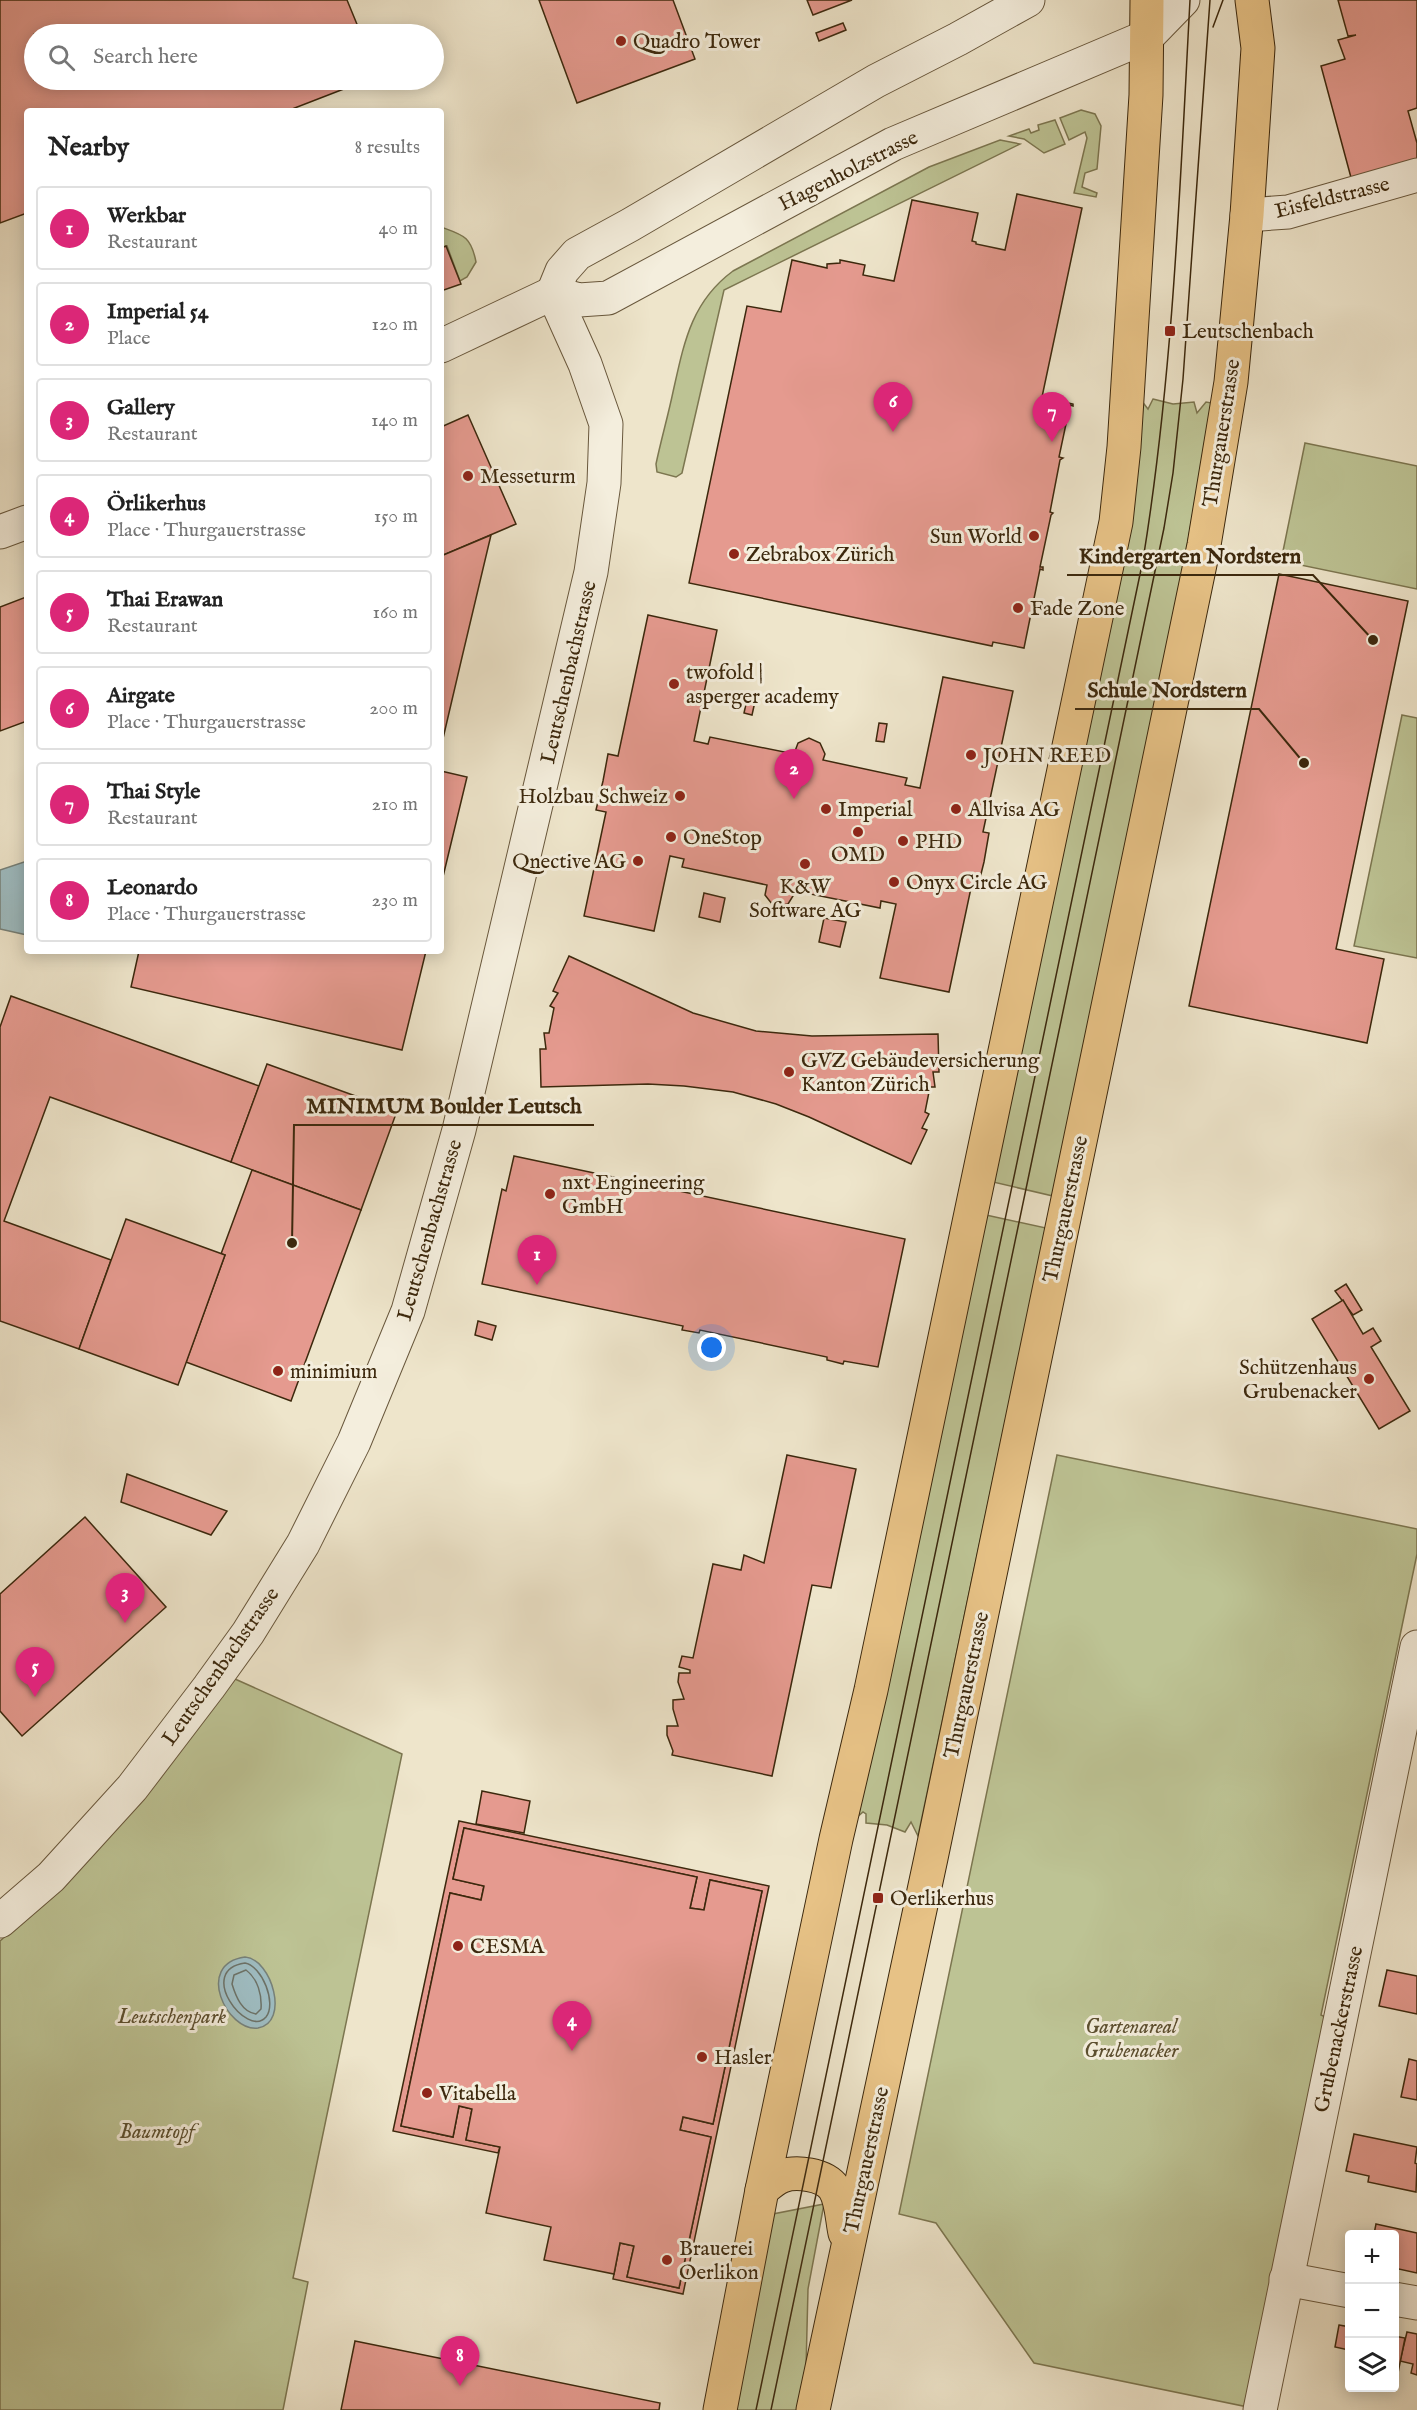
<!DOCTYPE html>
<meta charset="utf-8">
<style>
:root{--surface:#fff;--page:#f2f2f2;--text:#222;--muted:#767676;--line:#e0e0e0;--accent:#db2777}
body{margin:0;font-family:"IM FELL English",serif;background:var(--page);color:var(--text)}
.controls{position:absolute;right:18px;bottom:18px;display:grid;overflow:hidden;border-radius:6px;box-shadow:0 3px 15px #0003}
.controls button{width:54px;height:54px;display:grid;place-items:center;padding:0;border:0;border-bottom:2px solid var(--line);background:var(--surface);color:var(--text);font:30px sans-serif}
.you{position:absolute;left:712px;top:1348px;width:21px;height:21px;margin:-15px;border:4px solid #fff;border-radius:50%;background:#1a73e8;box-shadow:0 0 0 9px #1a73e833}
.badge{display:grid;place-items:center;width:39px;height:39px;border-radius:50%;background:var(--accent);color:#fff;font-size:20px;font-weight:700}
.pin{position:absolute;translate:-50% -50px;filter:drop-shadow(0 2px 3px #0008)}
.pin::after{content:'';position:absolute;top:32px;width:21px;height:18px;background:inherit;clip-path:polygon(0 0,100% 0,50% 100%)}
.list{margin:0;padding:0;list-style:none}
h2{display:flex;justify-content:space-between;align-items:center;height:78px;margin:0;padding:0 24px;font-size:26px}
h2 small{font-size:20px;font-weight:400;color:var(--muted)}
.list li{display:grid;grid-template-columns:39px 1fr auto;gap:18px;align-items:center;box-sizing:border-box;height:84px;margin:0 12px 12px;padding:0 12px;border:2px solid var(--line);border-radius:6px}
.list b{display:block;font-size:22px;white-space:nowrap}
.list p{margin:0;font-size:20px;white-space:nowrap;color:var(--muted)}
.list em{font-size:20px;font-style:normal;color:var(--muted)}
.icon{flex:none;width:33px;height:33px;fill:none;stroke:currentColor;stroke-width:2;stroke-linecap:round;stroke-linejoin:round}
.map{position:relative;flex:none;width:1417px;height:2410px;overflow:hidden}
.search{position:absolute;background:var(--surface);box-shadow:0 3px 15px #0003;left:24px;top:24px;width:420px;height:66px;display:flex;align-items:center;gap:15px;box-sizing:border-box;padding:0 21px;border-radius:33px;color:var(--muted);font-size:22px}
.panel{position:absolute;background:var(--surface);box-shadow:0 3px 15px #0003;left:24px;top:108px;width:420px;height:846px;border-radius:6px}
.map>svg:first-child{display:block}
.green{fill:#bdc394;stroke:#7c7650;stroke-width:1.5}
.water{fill:#9ebcc1;stroke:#778179;stroke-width:1.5}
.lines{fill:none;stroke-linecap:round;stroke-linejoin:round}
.shore{stroke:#6d7267;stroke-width:1.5}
.building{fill:#e59a8f;stroke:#3c280d;stroke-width:1.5}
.minor-casing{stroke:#68573c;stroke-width:35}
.major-casing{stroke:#3c280d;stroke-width:35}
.minor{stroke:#f4eedd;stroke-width:33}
.major{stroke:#e7c286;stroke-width:33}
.tram{stroke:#3c280d;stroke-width:1.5}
.poi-dot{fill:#8f2418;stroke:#f4eedd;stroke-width:2}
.labels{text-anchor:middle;stroke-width:6;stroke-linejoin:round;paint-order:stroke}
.poi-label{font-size:21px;fill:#3c280d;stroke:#f4eedd;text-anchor:start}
.street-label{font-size:21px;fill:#3c280d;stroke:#f4eedd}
.park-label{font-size:21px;font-style:italic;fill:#5c4f2f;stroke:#f4eedd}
.leader{fill:none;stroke:#3c280d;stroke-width:2}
.callout-dot{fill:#3c280d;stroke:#f4eedd;stroke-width:2}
.callout-label{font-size:22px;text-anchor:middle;font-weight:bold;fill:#3c280d;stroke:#f4eedd;stroke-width:6;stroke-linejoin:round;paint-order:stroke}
</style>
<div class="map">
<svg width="1417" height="2410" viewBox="0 0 1417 2410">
<rect width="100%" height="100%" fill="#eee5cb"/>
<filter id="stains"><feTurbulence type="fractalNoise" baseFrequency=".00333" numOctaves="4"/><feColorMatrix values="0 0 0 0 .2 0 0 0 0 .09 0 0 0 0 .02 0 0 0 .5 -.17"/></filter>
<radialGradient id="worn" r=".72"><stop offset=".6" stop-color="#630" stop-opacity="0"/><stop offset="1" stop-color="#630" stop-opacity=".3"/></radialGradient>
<!-- green -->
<g class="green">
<polygon points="1081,110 1095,114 1101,126 1097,169 1085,173 1082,187 1097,193 1096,197 1074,193 1087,138 1085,132 1069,140 1060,118"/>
<polygon points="1055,120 1065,144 1044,153 1024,139 1009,136 1029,129 1031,133 1039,130 1038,125"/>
<path d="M1000,140L1020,144L724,290L682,473L676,477L657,472L656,464C661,440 668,416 673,392C684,343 691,302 733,271L929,167Z"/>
<path d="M441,227C463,235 471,236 476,262L467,277L460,281L447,246L441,248Z"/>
<polygon points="1153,399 1173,404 1194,402 1197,413 1206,402 1212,403 1183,570 1053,1196 993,1182 1141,400 1148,409"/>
<polygon points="1305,443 1417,466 1417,589 1281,561"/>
<polygon points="1402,715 1417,718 1417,958 1354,946"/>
<polygon points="986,1215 1046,1228 918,1836 911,1822 905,1832 887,1825 866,1823 866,1814 863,1812 855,1819"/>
<polygon points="1057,1455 1417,1529 1417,1554 1321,2015 1330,2019 1248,2407 1034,2363 936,2223 899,2214"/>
<polygon points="235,1679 402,1754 293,2278 308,2282 283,2410 0,2410 0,1941 25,1919"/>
<polygon points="824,2204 808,2289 806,2368 798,2410 736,2410 773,2214"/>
</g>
<!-- water -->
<g class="water">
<polygon points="27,861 27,935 0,929 0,870"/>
<path d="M245,1957C272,1959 290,2023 258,2028C227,2032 194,1964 245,1957Z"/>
</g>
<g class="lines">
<!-- shore -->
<g class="shore">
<path d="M245,1963C262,1966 277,2003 266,2017C247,2039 195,1970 245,1963Z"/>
<path d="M246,1970C258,1979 262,1995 261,2009L256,2014C242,2012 236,1997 232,1984L234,1975Z"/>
</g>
</g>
<!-- building -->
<g class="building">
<polygon points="0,0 347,0 361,34 34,34 34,80 367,80 287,111 27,111 27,213 0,223"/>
<polygon points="539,0 673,0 695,59 577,103"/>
<polygon points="807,0 852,0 813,15"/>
<polygon points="1338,0 1417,0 1417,108 1408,111 1417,143 1417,167 1353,185 1321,66 1345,59 1338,40 1356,35 1348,36"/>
<polygon points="843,23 846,30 819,41 816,33"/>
<polygon points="1017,194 1082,208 1042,397 1073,404 1073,406 1070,405 1059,457 1063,458 1060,460 1050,512 1053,513 1051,515 1040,567 1043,567 1043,570 1040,569 1024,648 993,642 992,646 689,583 747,306 781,312 792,260 827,268 827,264 840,263 840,260 865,265 863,275 894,281 912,200 978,213 972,241 976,242 976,244 1005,250"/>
<polygon points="446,246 461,284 441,291 441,248"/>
<polygon points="468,415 516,524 441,556 441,427"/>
<polygon points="491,535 463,653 441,747 441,556"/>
<polygon points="1279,574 1408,601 1336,949 1384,959 1367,1043 1189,1006"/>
<polygon points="26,597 27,721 0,731 0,607"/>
<polygon points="648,615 717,630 694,741 708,744 710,737 794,754 798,743 809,738 820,743 825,754 823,760 907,778 905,785 920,788 943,677 1013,691 983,832 989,833 984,862 977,890 971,888 949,992 880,978 896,904 881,901 880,908 796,891 788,904 777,906 772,904 765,895 767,885 682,867 684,859 670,856 654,931 584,916 606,812 596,810 603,781 608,754 618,756"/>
<polygon points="748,695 756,697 752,715 744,713"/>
<polygon points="879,723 887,724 884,742 876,741"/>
<polygon points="441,771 467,777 441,885"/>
<polygon points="704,893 725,898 720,922 699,917"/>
<polygon points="824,918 846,922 840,947 819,942"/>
<polygon points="139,951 426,951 402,1050 131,987"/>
<polygon points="569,956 693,1013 756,1031 812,1036 938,1034 939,1072 933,1072 935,1087 930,1087 925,1112 929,1114 922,1128 927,1130 911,1164 809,1117 776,1104 733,1092 684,1086 648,1084 541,1087 540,1049 546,1049 544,1033 549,1033 554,1008 550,1006 558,993 553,991"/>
<polygon points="11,996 259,1086 231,1162 50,1097 4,1221 111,1260 79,1349 0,1321 0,1027"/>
<polygon points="267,1064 397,1111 361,1210 231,1162"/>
<polygon points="514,1156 905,1239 878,1367 844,1361 843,1364 827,1360 827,1357 700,1330 699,1333 682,1330 683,1326 482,1284 502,1189 506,1191"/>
<polygon points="252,1170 361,1210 291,1401 186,1362 225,1255 221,1254"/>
<polygon points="126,1219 225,1255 178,1385 79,1349"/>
<polygon points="1346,1284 1362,1310 1353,1315 1335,1291"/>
<polygon points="1343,1300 1363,1334 1373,1328 1381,1341 1371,1347 1410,1411 1379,1429 1312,1319"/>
<polygon points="478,1321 496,1326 492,1340 475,1335"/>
<polygon points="787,1455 856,1469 831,1588 812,1585 772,1776 672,1755 673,1751 667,1735 667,1726 678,1726 673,1709 673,1700 684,1699 678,1682 679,1673 690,1673 690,1670 679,1667 682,1656 693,1658 713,1564 741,1570 744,1555 764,1563"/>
<polygon points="127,1474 227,1511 211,1535 121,1502"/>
<polygon points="85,1517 166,1607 22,1736 0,1711 0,1594"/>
<polygon points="482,1791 530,1801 524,1833 476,1824"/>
<polygon points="459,1821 769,1886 683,2294 613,2279 614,2274 620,2243 634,2246 627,2277 679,2288 711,2137 680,2130 683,2117 713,2124 762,1891 710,1880 704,1910 690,1908 697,1877 464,1828 453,1879 484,1886 481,1900 450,1893 401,2126 453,2137 459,2106 472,2109 466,2140 500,2147 498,2153 393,2131"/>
<polygon points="464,1828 697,1877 690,1908 704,1910 710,1880 762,1891 713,2124 683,2117 680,2130 711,2137 679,2288 627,2277 634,2246 620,2243 614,2274 544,2260 551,2227 486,2213 500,2147 466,2140 472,2109 459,2106 453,2137 401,2126 450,1893 481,1900 484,1886 453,1879"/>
<polygon points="1387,1970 1417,1976 1417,2014 1379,2006"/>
<polygon points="1409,2059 1417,2061 1417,2100 1401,2097"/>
<polygon points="1354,2134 1417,2147 1415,2163 1417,2164 1416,2192 1368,2182 1369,2176 1346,2171"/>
<polygon points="1376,2224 1417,2233 1417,2273 1394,2268 1394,2234 1374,2234"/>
<polygon points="1339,2325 1350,2327 1350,2368 1346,2368 1349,2350 1335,2347"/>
<polygon points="1407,2332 1417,2334 1417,2375 1411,2373 1413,2364 1400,2361"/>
<polygon points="1394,2336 1405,2338 1397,2378 1394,2378"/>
<polygon points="355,2341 660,2403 659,2410 341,2410"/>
</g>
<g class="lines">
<!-- minor casing -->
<g class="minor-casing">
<g id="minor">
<polyline points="1247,215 1288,212 1417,175"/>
<polyline points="553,293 562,271 577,254 630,225 876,81 958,39 1028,0"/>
<polyline points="441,346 553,293 579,300 608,298 893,144 1148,36 1183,0"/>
<polyline points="0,532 27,522"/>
<polyline points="0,1921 51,1877 132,1788 209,1687 248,1633 303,1544 354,1442 408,1311 459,1130 591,572 604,483 606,424 585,364 553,293"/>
<polyline points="1286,2279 1350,2291"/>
<polyline points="1394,2299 1417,2303"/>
<polyline points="1260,2410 1417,1647"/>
</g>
</g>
<!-- major casing -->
<g class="major-casing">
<g id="major">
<path d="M762,2190C768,2185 774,2179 782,2176C796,2171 824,2174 834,2188C842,2200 842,2220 845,2233"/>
<polyline points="720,2410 762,2190 836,1839 871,1690 1116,522 1124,447 1146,95 1147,0"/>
<polyline points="813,2410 931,1858 1204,545 1231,382 1247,215 1258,48 1252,0"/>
</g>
</g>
<!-- minor -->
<use href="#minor" class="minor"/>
<!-- major -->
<use href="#major" class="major"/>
<!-- tram -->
<g class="tram">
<polyline points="1213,27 1223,0"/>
<path d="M756,2410L1143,560C1173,375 1180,187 1190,0"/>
<polyline points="771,2410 1164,528 1173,473 1183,379 1210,0"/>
</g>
</g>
<!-- markers -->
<g class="poi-dot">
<circle cx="621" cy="41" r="6"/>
<rect x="1164" y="325" width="12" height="12" rx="3"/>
<circle cx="468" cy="476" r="6"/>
<circle cx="1034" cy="536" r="6"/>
<circle cx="734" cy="554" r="6"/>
<circle cx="1018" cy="608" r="6"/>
<circle cx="674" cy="684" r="6"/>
<circle cx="971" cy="755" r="6"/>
<circle cx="680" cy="796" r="6"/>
<circle cx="826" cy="809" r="6"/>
<circle cx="956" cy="809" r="6"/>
<circle cx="858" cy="832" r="6"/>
<circle cx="671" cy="837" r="6"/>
<circle cx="903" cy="841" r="6"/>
<circle cx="638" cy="861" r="6"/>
<circle cx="805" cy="864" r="6"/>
<circle cx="894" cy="882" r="6"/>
<circle cx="789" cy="1072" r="6"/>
<circle cx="550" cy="1194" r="6"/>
<circle cx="278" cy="1371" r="6"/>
<circle cx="1369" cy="1379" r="6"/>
<rect x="872" y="1892" width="12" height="12" rx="3"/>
<circle cx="458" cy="1946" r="6"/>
<circle cx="702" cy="2057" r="6"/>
<circle cx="427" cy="2093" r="6"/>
<circle cx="667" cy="2260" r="6"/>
</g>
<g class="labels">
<!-- poi labels -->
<g class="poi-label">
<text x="633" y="48">Quadro Tower</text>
<text x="1182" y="338">Leutschenbach</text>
<text x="480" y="483">Messeturm</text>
<text x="1022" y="543" text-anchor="end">Sun World</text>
<text x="746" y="561">Zebrabox Zürich</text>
<text x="1030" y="615">Fade Zone</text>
<text x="686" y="679">twofold |<tspan x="686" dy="24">asperger academy</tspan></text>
<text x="983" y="762">JOHN REED</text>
<text x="668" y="803" text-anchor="end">Holzbau Schweiz</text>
<text x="838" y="816">Imperial</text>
<text x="968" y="816">Allvisa AG</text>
<text x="683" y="844">OneStop</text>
<text x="915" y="848">PHD</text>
<text x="858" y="861" text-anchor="middle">OMD</text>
<text x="626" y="868" text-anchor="end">Qnective AG</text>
<text x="906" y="889">Onyx Circle AG</text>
<text x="805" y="893" text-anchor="middle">K&amp;W<tspan x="805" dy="24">Software AG</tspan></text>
<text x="801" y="1067">GVZ Gebäudeversicherung<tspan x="801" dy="24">Kanton Zürich</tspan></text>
<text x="562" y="1189">nxt Engineering<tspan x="562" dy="24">GmbH</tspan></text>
<text x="1357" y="1374" text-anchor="end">Schützenhaus<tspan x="1357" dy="24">Grubenacker</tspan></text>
<text x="290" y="1378">minimium</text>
<text x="890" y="1905">Oerlikerhus</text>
<text x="470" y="1953">CESMA</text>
<text x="714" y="2064">Hasler</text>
<text x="439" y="2100">Vitabella</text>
<text x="679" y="2255">Brauerei<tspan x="679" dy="24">Oerlikon</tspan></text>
</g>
<!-- street labels -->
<g class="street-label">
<text transform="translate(848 170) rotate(-27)" y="7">Hagenholzstrasse</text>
<text transform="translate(1332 197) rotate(-14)" y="7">Eisfeldstrasse</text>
<text transform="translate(1221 433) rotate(-81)" y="7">Thurgauerstrasse</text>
<text transform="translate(568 672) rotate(-77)" y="7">Leutschenbachstrasse</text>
<text transform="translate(1065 1209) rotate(-78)" y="7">Thurgauerstrasse</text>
<text transform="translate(429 1230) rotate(-74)" y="7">Leutschenbachstrasse</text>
<text transform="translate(220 1666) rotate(-55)" y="7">Leutschenbachstrasse</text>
<text transform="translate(966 1685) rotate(-78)" y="7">Thurgauerstrasse</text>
<text transform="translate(1338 2029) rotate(-78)" y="7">Grubenackerstrasse</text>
<text transform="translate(866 2160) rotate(-78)" y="7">Thurgauerstrasse</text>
</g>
<!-- park labels -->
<g class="park-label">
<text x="172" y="2023">Leutschenpark</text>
<text x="1131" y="2033">Gartenareal<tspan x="1131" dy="24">Grubenacker</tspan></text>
<text x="157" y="2138">Baumtopf</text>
</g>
</g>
<!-- callouts -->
<path class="leader" d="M1373 640L1313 575H1067M1304 763L1259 709H1075M292 1243L294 1125H594"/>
<g class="callout-dot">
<circle cx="1373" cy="640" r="6"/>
<circle cx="1304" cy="763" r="6"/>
<circle cx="292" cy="1243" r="6"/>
</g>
<g class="callout-label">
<text x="1190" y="563">Kindergarten Nordstern</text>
<text x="1167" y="697">Schule Nordstern</text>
<text x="444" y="1113">MINIMUM Boulder Leutsch</text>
</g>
<rect width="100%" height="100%" filter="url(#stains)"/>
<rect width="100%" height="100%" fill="url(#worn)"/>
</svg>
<div class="controls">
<button>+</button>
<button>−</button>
<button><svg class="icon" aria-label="layers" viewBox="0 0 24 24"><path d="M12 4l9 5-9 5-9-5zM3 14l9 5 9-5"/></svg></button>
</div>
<div class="you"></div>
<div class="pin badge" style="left:537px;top:1285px">1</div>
<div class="pin badge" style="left:794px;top:799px">2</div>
<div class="pin badge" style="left:125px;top:1623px">3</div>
<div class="pin badge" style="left:572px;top:2051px">4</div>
<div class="pin badge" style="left:35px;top:1697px">5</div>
<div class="pin badge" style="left:893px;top:432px">6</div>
<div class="pin badge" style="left:1052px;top:442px">7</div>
<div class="pin badge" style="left:460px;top:2386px">8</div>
<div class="search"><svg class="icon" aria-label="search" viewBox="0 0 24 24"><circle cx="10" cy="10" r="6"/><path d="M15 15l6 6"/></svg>Search here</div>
<section class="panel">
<h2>Nearby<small>8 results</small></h2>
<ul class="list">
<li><span class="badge">1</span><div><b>Werkbar</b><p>Restaurant</p></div><em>40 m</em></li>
<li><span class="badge">2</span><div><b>Imperial 54</b><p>Place</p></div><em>120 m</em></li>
<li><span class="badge">3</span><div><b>Gallery</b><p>Restaurant</p></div><em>140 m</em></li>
<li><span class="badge">4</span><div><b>Örlikerhus</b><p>Place · Thurgauerstrasse</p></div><em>150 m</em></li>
<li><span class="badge">5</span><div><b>Thai Erawan</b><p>Restaurant</p></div><em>160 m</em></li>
<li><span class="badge">6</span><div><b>Airgate</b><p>Place · Thurgauerstrasse</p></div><em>200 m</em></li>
<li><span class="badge">7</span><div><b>Thai Style</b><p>Restaurant</p></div><em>210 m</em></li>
<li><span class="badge">8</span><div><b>Leonardo</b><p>Place · Thurgauerstrasse</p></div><em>230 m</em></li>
</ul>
</section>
</div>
